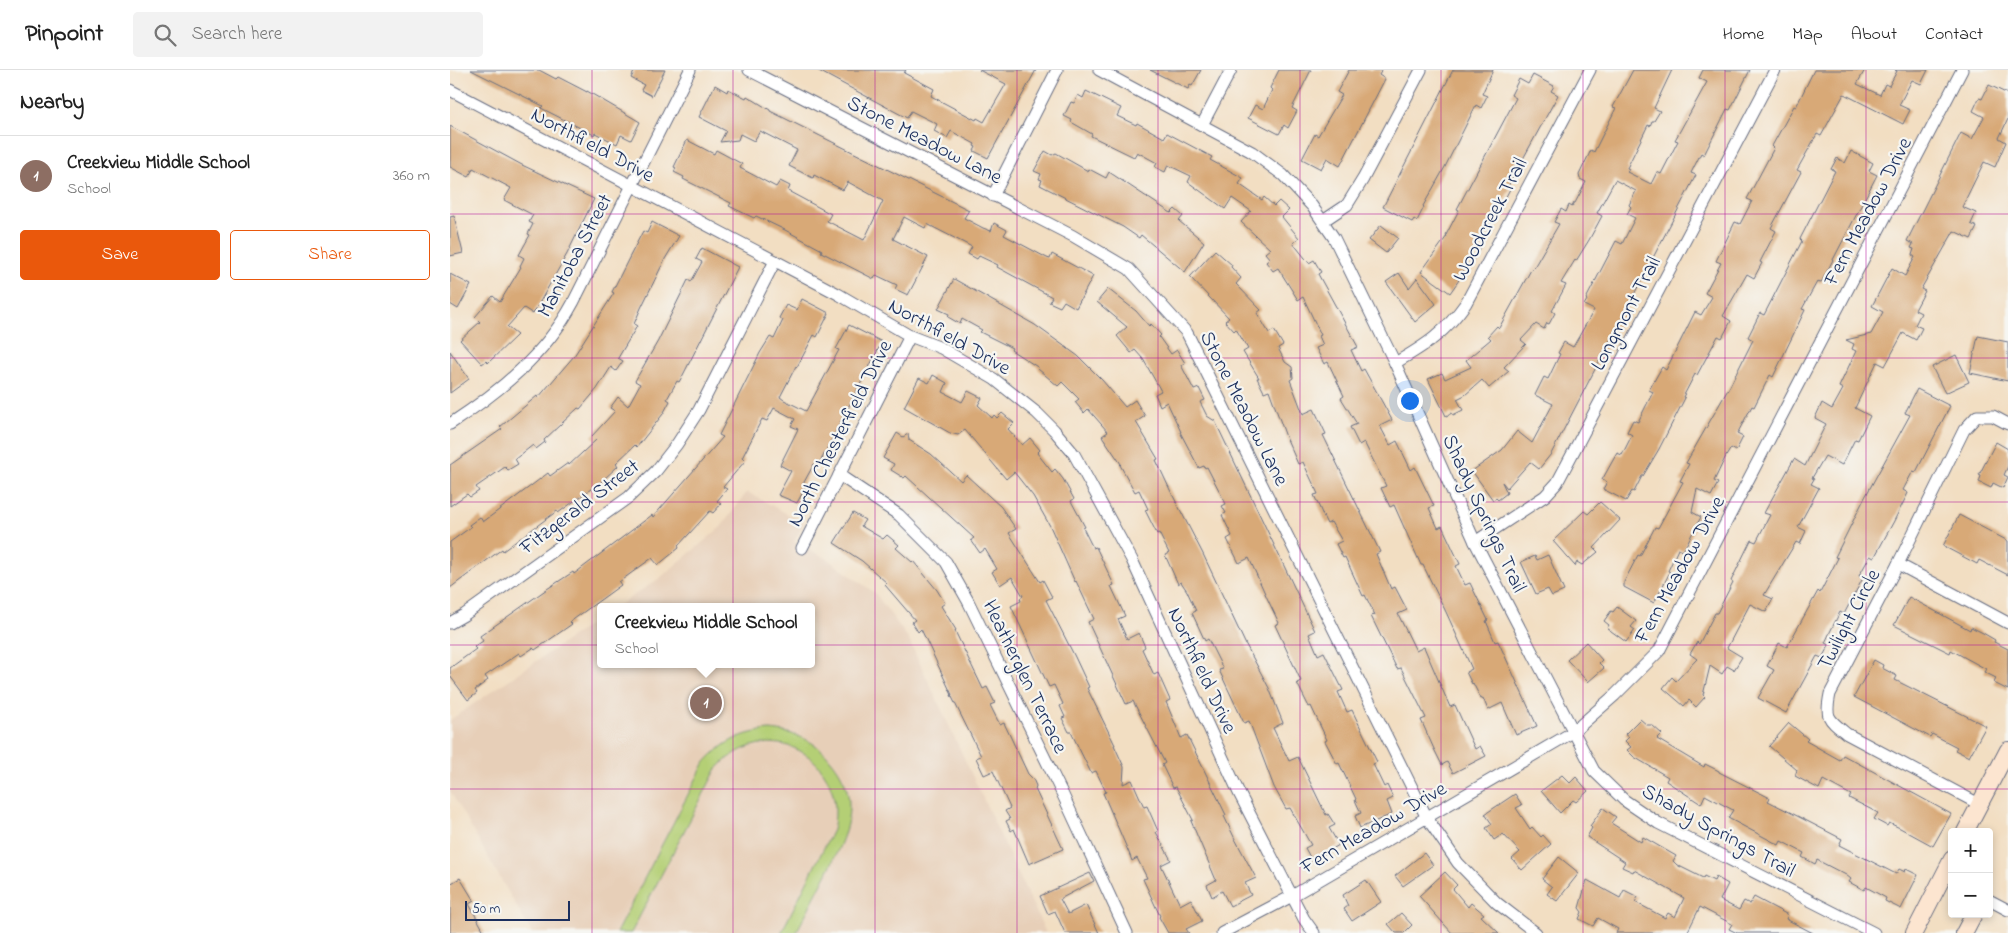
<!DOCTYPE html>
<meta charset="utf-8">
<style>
:root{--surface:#fff;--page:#f2f2f2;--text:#222;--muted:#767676;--line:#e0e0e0;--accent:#ea580c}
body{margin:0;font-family:"Indie Flower",sans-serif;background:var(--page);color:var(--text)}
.controls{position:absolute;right:15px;bottom:15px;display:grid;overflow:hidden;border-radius:5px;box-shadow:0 2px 8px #0003}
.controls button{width:45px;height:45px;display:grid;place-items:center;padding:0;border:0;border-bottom:1px solid var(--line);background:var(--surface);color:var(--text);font:25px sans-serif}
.scale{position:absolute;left:15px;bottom:12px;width:105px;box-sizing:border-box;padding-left:5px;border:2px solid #1b2f5e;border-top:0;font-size:14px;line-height:18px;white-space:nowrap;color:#1b2f5e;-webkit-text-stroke:4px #f6f6f2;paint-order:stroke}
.you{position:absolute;left:959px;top:330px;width:18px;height:18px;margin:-12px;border:4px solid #fff;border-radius:50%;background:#1a73e8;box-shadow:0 0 0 8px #1a73e833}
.badge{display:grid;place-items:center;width:32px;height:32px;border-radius:50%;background:var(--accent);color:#fff;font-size:16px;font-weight:700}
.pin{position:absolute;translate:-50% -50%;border:2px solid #fff;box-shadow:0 1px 5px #0006}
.popup{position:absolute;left:147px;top:533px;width:218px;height:65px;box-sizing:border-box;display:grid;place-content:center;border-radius:5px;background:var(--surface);filter:drop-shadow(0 1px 4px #0005);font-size:16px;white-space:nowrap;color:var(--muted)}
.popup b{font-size:19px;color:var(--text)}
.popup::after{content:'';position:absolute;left:50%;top:100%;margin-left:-10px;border:10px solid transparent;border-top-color:var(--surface)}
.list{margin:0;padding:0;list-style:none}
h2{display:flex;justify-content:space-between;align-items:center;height:65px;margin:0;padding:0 20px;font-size:21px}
h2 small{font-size:16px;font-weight:400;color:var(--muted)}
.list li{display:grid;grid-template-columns:32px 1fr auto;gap:15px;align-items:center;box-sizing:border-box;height:80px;padding:0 20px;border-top:1px solid var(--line)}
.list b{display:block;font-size:19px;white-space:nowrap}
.list p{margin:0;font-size:16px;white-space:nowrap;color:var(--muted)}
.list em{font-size:16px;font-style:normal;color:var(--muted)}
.actions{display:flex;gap:10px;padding:15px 20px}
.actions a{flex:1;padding:11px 0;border:1px solid var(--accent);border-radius:5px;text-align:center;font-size:18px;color:var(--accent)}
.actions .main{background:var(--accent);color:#fff}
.icon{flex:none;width:28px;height:28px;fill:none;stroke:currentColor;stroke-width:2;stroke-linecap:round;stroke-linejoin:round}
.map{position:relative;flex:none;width:1558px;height:863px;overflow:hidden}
header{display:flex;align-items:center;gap:30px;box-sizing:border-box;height:70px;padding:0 25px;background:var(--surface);border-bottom:1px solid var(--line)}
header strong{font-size:24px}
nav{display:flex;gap:28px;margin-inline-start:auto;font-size:18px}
.search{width:350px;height:45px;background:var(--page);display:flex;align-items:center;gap:12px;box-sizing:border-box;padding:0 18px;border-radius:5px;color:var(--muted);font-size:19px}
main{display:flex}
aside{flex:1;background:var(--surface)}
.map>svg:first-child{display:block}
.built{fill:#e7cfb8}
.green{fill:#b4cf74;stroke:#687f69}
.building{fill:#d8a977}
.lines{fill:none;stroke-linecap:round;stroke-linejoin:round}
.street-casing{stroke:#666c81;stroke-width:13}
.secondary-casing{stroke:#666c81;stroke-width:18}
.street{stroke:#fff;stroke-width:11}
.secondary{stroke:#fce5d0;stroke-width:16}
.grid{fill:none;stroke:#b5179e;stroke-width:1;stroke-opacity:0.55}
.labels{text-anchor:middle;stroke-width:4.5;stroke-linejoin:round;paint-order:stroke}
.street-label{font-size:21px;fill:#1b2f5e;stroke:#f6f6f2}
</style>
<header>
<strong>Pinpoint</strong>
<div class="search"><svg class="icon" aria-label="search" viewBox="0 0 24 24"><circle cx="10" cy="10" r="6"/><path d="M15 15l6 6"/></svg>Search here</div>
<nav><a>Home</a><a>Map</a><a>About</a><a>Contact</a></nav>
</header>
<main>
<aside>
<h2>Nearby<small></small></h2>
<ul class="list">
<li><span class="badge" style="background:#8d6e63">1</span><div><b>Creekview Middle School</b><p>School</p></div><em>360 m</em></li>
</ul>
<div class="actions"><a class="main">Save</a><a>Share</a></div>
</aside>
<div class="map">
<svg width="1558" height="863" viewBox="0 0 1558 863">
<rect width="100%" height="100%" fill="#f6f6f2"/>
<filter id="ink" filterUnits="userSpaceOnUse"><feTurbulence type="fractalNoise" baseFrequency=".02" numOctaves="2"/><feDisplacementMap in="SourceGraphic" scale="10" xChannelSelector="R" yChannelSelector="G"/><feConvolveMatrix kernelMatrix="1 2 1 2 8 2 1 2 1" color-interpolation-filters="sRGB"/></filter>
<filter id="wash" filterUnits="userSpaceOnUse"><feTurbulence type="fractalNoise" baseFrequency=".0096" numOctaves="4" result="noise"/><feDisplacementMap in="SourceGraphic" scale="20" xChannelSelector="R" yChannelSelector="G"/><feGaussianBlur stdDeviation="1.12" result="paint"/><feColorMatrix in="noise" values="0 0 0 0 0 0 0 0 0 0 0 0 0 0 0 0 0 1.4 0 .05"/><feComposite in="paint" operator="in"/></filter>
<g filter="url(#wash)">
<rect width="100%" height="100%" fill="#f2dec2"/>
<!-- built -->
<polygon class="built" points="297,422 354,453 344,472 376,488 425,523 458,568 596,863 82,863 0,721 0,650 151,547 151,594 361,594 361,537 166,537 210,508 271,457"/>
<!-- green -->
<path class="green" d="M320,660C343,662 365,670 380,689C414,729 396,765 376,805C366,824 356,844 346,863H331L383,760C399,686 316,642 266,700L181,863H166L255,692C273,672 293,662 320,660Z"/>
<g id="blocks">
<!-- building -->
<g class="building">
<polygon points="21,0 89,0 106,9 108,7 137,22 137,21 190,52 181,70 171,65 167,74 145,63 144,65 91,38 93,36"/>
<polygon points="185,0 215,0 202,26 191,20 194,15 181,8"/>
<polygon points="367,0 456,0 454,3 484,19 481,26 526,50 527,48 534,52 556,14 529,0 586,0 538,88 524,81 526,77 524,76 525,74 501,61 497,68 484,61 487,54 461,41 457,48"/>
<polygon points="700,0 751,0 742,16 740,15 738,19"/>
<polygon points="829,0 861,0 842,38 847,41 838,58 834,55 829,64 798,48 805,35 813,39 822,20 820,18"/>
<polygon points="899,0 932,0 929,5 935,9 890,96 877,88 871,99 852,89 865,64 868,66 892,25 887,22"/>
<polygon points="1003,0 1043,0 1032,24 1037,26 1031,38 1026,35 995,97 973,136 974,137 967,151 964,149 962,152 933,137"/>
<polygon points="1183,0 1222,0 1204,38 1210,41 1204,51 1202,51 1200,56 1198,55 1177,98 1179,99 1177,102 1201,114 1207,102 1211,104 1228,71 1225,70 1257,12 1249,8 1253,0 1300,0 1280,40 1277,39 1254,85 1251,83 1241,103 1246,105 1101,384 1089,399 1080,392 1057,418 1052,412 1057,423 1048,430 1046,428 1043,430 1022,401 1052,380 1067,361 1082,373 1103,334 1085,325 1094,307 1098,309 1110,284 1108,283 1114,272 1123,277 1144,240 1134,235 1137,230 1136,229 1166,171 1172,174 1185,148 1177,144 1181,137 1179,135 1186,121 1165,110 1147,143 1152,146 1139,170 1126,191 1125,190 1111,213 1116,215 1102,241 1105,243 1099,254 1097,253 1094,259 1086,254 1071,270 1076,274 1054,297 1059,301 1039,318 1032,310 1015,325 1007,329 1013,340 1003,345 1002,343 996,346 978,309 992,303 995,309 1021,297 1016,290 1041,269 1038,266 1047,256 1049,258 1082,198 1083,199 1109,154 1104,152 1111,139 1116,142 1119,135 1122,137 1124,133 1125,133 1136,112 1130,109 1129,105 1141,80 1144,82 1166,38 1163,37"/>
<polygon points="1364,0 1415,0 1407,14 1430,25 1435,14 1439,16 1447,1 1445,0 1478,0 1471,14 1462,10 1449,35 1460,40 1453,54 1394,24 1371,66 1367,64 1347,100 1351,102 1321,158 1326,161 1310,192 1312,193 1304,208 1297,204 1273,246 1281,251 1272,268 1268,266 1247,305 1245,304 1233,327 1235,328 1209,379 1193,406 1192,406 1184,422 1182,421 1176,431 1153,419 1157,412 1152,410 1167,383 1172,385 1182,365 1177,362 1183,350 1188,352 1203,322 1199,320 1212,297 1216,300 1245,242 1251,245 1262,227 1255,223 1271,193 1266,191 1285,152 1290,154 1302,131 1297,129 1324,78 1322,76 1344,36 1346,37"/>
<polygon points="1083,5 1104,16 1101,21 1108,25 1057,118 1060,119 1023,190 1007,208 1009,210 1000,223 971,202 997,166 996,165 1009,140 1007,139 1066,28 1061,25 1069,9 1078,14"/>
<polygon points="265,15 277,22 278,19 296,28 297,26 320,40 320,41 519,140 514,148 533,158 541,161 544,153 557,160 554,165 597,188 600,189 602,184 643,206 626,238 614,231 610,237 599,232 602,227 547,197 548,195 529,186 527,189 518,184 522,177 477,154 475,158 454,147 443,169 478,187 458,225 445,219 447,215 426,205 424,209 371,182 372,180 335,160 306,146 304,148 279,136 281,133 233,109 234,107 224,102 226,98 224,97 237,70 264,84 266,80 292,94 290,98 326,117 330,111 340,116 338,121 381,144 377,151 414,170 433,131 398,112 393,120 364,105 363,108 339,96 347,80 310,61 304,71 290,64 288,70 270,72 276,61 249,47"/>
<polygon points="1539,15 1558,24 1558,49 1549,68 1556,72 1545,97 1534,92 1512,137 1526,143 1521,154 1527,157 1521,169 1504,161 1471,219 1475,221 1465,240 1471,243 1465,255 1472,258 1466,270 1453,263 1435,296 1427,292 1405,338 1420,346 1408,370 1405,369 1392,395 1375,386 1362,408 1364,409 1361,414 1369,418 1348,457 1356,461 1350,474 1346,472 1314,525 1323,529 1316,542 1300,534 1277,578 1292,587 1284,600 1277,596 1272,604 1260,596 1253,625 1255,627 1246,637 1239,630 1234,636 1213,618 1222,607 1226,611 1247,589 1240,584 1247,572 1249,574 1265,543 1267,543 1283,512 1281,511 1301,470 1306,472 1320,445 1314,443 1344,389 1355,396 1376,354 1365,348 1372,333 1382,339 1393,319 1389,317 1406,281 1402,279 1404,274 1396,270 1421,264 1433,242 1422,236 1442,198 1455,206 1465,187 1462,185 1464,179 1461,178 1463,174 1457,171 1511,63 1522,69 1534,47 1523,41 1529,28 1532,29"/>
<polygon points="636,21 671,38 667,46 686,55 687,53 714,68 717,63 762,87 760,90 793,108 789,114 812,130 814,127 824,136 829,131 839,140 832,147 849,168 843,173 859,193 864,190 871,202 868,204 908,277 901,280 911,301 914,299 942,350 930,356 940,375 947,371 961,400 965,397 984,436 979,438 988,458 992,456 1010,494 1006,496 1015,515 1020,513 1038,550 1036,551 1045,572 1048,571 1087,656 1066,665 1052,633 1038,640 1033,628 1031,629 1023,613 1022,614 1016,602 1022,599 996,542 973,495 971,495 944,435 940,437 931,418 936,416 914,372 909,375 900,357 907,354 891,328 894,326 878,292 874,294 866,278 873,275 869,266 871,265 853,227 848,230 828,198 823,201 816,192 820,189 815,183 820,179 791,152 801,141 782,128 775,139 738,112 741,106 718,95 715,102 705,97 707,93 687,82 684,87 641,66 642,64 621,52 622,50 614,46 621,32 624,33 628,25 633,28"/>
<polygon points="0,56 72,95 144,129 117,184 83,244 74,238 57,257 67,265 38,293 36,291 32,294 10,270 30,252 25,247 43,226 50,232 71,197 70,196 74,188 69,185 80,165 78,164 83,154 79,152 83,145 54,130 61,118 23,98 19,107 0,97"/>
<polygon points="595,81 602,85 606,83 638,101 639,99 656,108 659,102 721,143 725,139 733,146 729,151 754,172 735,202 691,165 689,168 673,157 590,115 592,110 589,109 591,104 584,101"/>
<polygon points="1401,81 1423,93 1419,101 1427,105 1371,213 1367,212 1352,239 1355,240 1323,307 1320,305 1304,337 1302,336 1287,364 1293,367 1286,381 1281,378 1275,388 1264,411 1268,413 1261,426 1247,419 1242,442 1251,447 1233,481 1228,479 1218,501 1220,502 1204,533 1174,517 1174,512 1188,485 1190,486 1205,457 1208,458 1233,412 1230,411 1239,394 1236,393 1280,316 1303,270 1298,267 1310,243 1314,245 1352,171 1350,169 1385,101 1381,99 1387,88 1395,93"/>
<polygon points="4,146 13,183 0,186 0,147"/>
<polygon points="202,152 229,166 215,189 191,238 184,254 187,256 168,288 173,291 166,301 161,297 147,319 130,339 128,338 94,370 95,372 86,379 83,375 65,389 68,394 58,400 55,397 26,417 29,421 20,427 17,424 0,436 0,395 52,359 50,357 87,326 88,328 124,286 164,223 162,222 178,190 193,161 197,163"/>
<polygon points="931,155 948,168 936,183 919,170"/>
<polygon points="252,178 288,197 233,305 229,312 227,311 217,329 220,331 213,344 187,377 185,375 166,393 168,396 152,411 108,443 107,441 53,481 52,479 0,518 0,472 21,457 19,455 30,447 33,452 98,403 100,406 118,393 119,395 146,370 142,366 165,341 160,338 168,327 178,336 190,314 185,311 208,271 238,210 241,212 252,192 246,189"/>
<polygon points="765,180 782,195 781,197 791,208 786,214 811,240 807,243 819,263 824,260 833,275 828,278 835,292 842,297 843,308 840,310 853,344 864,339 876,364 873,365 930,482 926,484 941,519 945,517 957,540 948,544 966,581 974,577 1000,637 1005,635 1025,679 1030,676 1036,686 1003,703 997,692 992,695 984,679 971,650 976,648 951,598 947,599 921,546 925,545 915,525 913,526 895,487 893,488 886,474 892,471 881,452 877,454 874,448 864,425 868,424 853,392 848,394 836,367 819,320 814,322 807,308 809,308 793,282 798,279 786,259 784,261 775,251 779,248 740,207"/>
<polygon points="949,203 959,218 967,208 986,234 965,252 936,212"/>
<polygon points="0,204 21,215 8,239 0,234"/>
<polygon points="504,209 585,255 628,286 652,310 675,337 685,330 695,346 686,352 708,389 706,390 721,422 753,484 795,573 819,618 833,653 823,658 839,691 848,687 876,745 878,744 885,755 879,758 889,775 862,791 855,778 861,775 840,738 836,739 824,717 799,651 794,653 769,600 773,599 758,569 755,571 749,558 742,543 746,541 737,521 731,512 728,514 715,485 719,483 709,463 707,464 695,440 698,439 689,420 685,422 670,395 671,394 652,366 658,362 638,339 634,343 625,332 629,329 612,312 608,316 588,299 589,298 561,280 562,278 530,262 532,260 512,249 510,254 498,247 499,244 488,239"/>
<polygon points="658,219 686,241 699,256 701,254 711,265 709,267 721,284 727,280 735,293 731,295 744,320 749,318 755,330 750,332 757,346 765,351 865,561 859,564 868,585 874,582 893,620 888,622 897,642 902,640 927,692 923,694 934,717 937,715 943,728 937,731 942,744 910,758 905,746 911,743 905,730 906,729 889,693 887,694 875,671 877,670 861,636 859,637 847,613 851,611 825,555 829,553 818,530 799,488 789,493 777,469 782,466 772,445 776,443 772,436 776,434 757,397 755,398 754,396 749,398 730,362 731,362 717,332 710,336 705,324 711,321 693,289 685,280 681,283 667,266 677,257 647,232"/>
<polygon points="352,229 379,243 367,267 364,265 347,297 346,296 330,327 334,330 356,341 389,280 386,279 399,255 432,272 368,396 364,394 353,414 356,416 347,433 328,425 341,401 330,395 348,359 341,356 345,349 324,338 317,351 312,349 292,388 295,391 273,417 277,419 267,431 271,434 263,443 260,441 228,476 229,478 208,495 202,488 169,512 171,515 135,541 120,552 122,554 85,580 83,578 71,586 69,583 35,606 38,610 25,620 27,623 18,630 0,606 0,598 26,579 24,577 33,571 30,566 97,519 123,502 124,504 202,445 203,447 273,367 269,365 310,283 320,267 324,269 333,250 329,248 336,235 347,240"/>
<polygon points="1528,266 1558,272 1558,311 1520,303"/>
<polygon points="0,281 19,309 0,323"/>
<polygon points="1506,285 1519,312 1495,323 1482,297"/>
<polygon points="483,305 497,313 493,322 512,332 518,321 532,328 528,335 542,348 544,345 547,348 552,343 564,353 558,359 572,375 580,368 590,380 587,383 602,402 605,399 613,409 624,429 621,431 635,457 633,458 643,478 646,477 664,515 661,516 675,546 668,549 677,569 689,563 695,577 692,579 704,605 708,603 720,630 716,632 731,668 737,665 776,745 774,746 784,767 806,808 795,813 801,825 780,836 772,821 762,827 757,815 766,810 741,751 743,750 726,717 723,718 712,695 715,693 683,631 676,634 638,552 644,549 626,511 625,512 600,456 583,426 564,402 556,409 515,360 508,365 500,363 454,337 469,308 479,313"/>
<polygon points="1467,319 1500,336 1466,402 1463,401 1453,420 1458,423 1444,451 1424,488 1420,486 1409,506 1413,508 1394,544 1390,542 1380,562 1375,573 1379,575 1372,588 1367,586 1336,643 1308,628 1324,600 1317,596 1329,573 1337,577 1368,521 1370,523 1388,488 1385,487 1414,429 1460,345 1455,343"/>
<polygon points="447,363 453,367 458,364 459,370 481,384 511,411 516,405 551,437 566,459 559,463 590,512 593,510 602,527 596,530 625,587 639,617 637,618 665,675 664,675 674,697 673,714 682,710 694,737 697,736 708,761 706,762 721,790 711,795 730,835 741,829 752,851 736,859 739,863 718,863 709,847 710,846 693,809 697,808 687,788 682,791 679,783 653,723 656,722 646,701 641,703 621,662 619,662 612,648 615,647 610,636 613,634 604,615 599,617 561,536 571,531 570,528 573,526 562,507 550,515 542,502 547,499 535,479 530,483 521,470 524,468 456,406 454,408 441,400 444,394 433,388"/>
<polygon points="1546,372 1558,379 1558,396 1554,405 1558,407 1553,418 1543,413 1541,418 1529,412 1531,406 1529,405"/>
<polygon points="1150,432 1170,450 1144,478 1148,482 1132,495 1127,492 1125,496 1103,471 1134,441 1138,444"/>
<polygon points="403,443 415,450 411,456 433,469 437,465 449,475 446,478 462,492 463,491 487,520 495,533 491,536 506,560 505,561 533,619 537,617 545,633 540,635 550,655 554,653 578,704 583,709 586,716 585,719 613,779 579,794 564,759 561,761 556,751 560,749 555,741 560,738 543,701 534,705 526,688 531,686 501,625 502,625 471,559 468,562 462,552 465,550 435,515 437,513 412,491 384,473"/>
<polygon points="1509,445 1558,471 1558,505 1529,490 1527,494 1493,476"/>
<polygon points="1098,485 1114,521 1102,526 1098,519 1086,524 1071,492 1085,486 1087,490"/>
<polygon points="1459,527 1520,560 1521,557 1533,563 1545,570 1544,572 1558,579 1558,620 1544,613 1546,608 1534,602 1536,599 1501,580 1500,583 1444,555"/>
<polygon points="1167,537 1186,551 1181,557 1185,560 1176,572 1157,558 1159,555 1154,551 1161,541 1163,542"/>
<polygon points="1136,572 1152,590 1149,593 1154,598 1138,612 1117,590"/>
<polygon points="1424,590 1433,595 1432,598 1447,606 1445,610 1536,656 1519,687 1505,680 1507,677 1482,664 1480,667 1404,627"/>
<polygon points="1190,649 1197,655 1202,655 1212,664 1207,669 1254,697 1255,694 1269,701 1269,702 1320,728 1318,731 1392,769 1389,775 1446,804 1449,799 1455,802 1456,799 1468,805 1451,839 1435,831 1436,828 1416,817 1414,820 1399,812 1401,809 1396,805 1367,790 1365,794 1352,787 1354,783 1331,771 1329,775 1278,748 1283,740 1255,725 1251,734 1216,711 1218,707 1184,687 1177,680 1181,677 1175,671 1179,667 1175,664"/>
<polygon points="1339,653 1358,669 1356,671 1390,690 1393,685 1501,744 1483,776 1450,758 1439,753 1437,756 1424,749 1428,743 1399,728 1401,725 1373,710 1369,719 1345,706 1347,700 1319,676"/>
<polygon points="1112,705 1120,713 1126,707 1138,721 1126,732 1123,730 1110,743 1091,721"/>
<polygon points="1065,724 1072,735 1066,738 1080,759 1082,757 1091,767 1093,765 1101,774 1072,800 1062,789 1070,782 1053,764 1044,770 1036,758 1042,754 1035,744"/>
<polygon points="1153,738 1166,747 1161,753 1191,772 1193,767 1226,786 1223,791 1227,795 1253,808 1254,806 1264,811 1266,807 1278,814 1270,830 1289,840 1294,831 1300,834 1304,827 1338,845 1336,849 1363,863 1287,863 1279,859 1282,854 1250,837 1237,863 1166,863 1168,859 1148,848 1143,856 1129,849 1132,842 1129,838 1137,810 1170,828 1174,820 1188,827 1185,832 1215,848 1218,843 1225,847 1234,828 1184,800 1183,802 1172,797 1175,792 1137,767 1142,758 1140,756"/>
<polygon points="974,783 983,795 953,816 945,806"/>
<polygon points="1109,787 1129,803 1107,831 1097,824 1102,817 1092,809"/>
<polygon points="995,802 1007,815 1003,819 1018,837 1021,833 1034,844 1031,846 1049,863 1002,863 969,826"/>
<polygon points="640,803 644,811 610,829 618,844 636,835 649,863 615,863 605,841 598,844 590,826"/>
<polygon points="10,808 24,831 19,834 35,863 0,863 0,814"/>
<polygon points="916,810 931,832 902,851 894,839 898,836 893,825"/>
<polygon points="951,843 962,855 954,863 946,863 938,854"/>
</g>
</g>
</g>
<g filter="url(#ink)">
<use href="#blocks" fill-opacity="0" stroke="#666c81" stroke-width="1"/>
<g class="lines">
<!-- street casing -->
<g class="street-casing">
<g id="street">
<polyline points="299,0 623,166 679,199 737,263 977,748 1008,793 1047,833 1086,863"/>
<polyline points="649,0 802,82 833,105 862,136 884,168 945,293 1025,472 1144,701 1174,730 1208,753 1424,863"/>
<polyline points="0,20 388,224 460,266 491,278 544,309 587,343 604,360 624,384 682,490 789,723 842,826 854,849 864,863"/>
<polyline points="752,55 781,0"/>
<polyline points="543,126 607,0"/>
<polyline points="873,151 897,135 913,109 971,0"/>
<path d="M945,293C976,275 995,263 1016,233L1140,0"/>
<path d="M0,354C49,322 95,285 123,233L240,0"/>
<polyline points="389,405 449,445 496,492 518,531 612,723 677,863"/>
<polyline points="1025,472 1095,426 1107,413 1325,0"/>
<polyline points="352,478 460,266"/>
<polyline points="1448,494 1558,553"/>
<polyline points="0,553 14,545 179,427 206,401 227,374 249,340 325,191"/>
<path d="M1529,734L1397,664C1378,649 1375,648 1380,624L1448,494L1514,360L1527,346H1543L1558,354"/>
<polyline points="1539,830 1558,840"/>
<polyline points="772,863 842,826 1123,662 1165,625 1209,581 1512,0"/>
</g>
</g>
<!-- secondary casing -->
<g class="secondary-casing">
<g id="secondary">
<polyline points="1515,762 1558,680"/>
<polyline points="1464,863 1502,789"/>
<polyline points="1514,863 1524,844"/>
</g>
</g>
<!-- street -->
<use href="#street" class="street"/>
<!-- secondary -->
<use href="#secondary" class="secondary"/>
</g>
</g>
<!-- grid -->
<path class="grid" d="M142,0V863M283,0V863M425,0V863M567,0V863M708,0V863M850,0V863M991,0V863M1133,0V863M1275,0V863M1416,0V863M0,144H1558M0,288H1558M0,432H1558M0,575H1558M0,719H1558"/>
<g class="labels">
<!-- street labels -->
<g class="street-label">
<text transform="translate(475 69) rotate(27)" y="7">Stone Meadow Lane</text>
<text transform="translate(143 74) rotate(28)" y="7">Northfield Drive</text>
<text transform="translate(1417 141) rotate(-62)" y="7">Fern Meadow Drive</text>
<text transform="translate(1039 149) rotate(-62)" y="7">Woodcreek Trail</text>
<text transform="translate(124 185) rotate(-62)" y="7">Manitoba Street</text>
<text transform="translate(1175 243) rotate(-62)" y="7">Longmont Trail</text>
<text transform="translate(500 266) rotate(29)" y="7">Northfield Drive</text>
<text transform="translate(795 338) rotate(63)" y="7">Stone Meadow Lane</text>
<text transform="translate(389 363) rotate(-63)" y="7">North Chesterfield Drive</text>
<text transform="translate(129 436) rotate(-37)" y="7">Fitzgerald Street</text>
<text transform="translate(1035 443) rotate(65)" y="7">Shady Springs Trail</text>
<text transform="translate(1229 499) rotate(-61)" y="7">Fern Meadow Drive</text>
<text transform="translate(1398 549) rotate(-62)" y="7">Twilight Circle</text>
<text transform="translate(753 600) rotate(65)" y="7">Northfield Drive</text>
<text transform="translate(576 606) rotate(64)" y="7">Heatherglen Terrace</text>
<text transform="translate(923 757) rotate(-30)" y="7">Fern Meadow Drive</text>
<text transform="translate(1269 760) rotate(29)" y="7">Shady Springs Trail</text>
</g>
</g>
</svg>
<div class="controls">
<button>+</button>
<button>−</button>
</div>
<div class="scale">50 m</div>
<div class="you"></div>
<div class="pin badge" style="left:256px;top:633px;background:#8d6e63">1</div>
<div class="popup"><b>Creekview Middle School</b>School</div>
</div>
</main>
